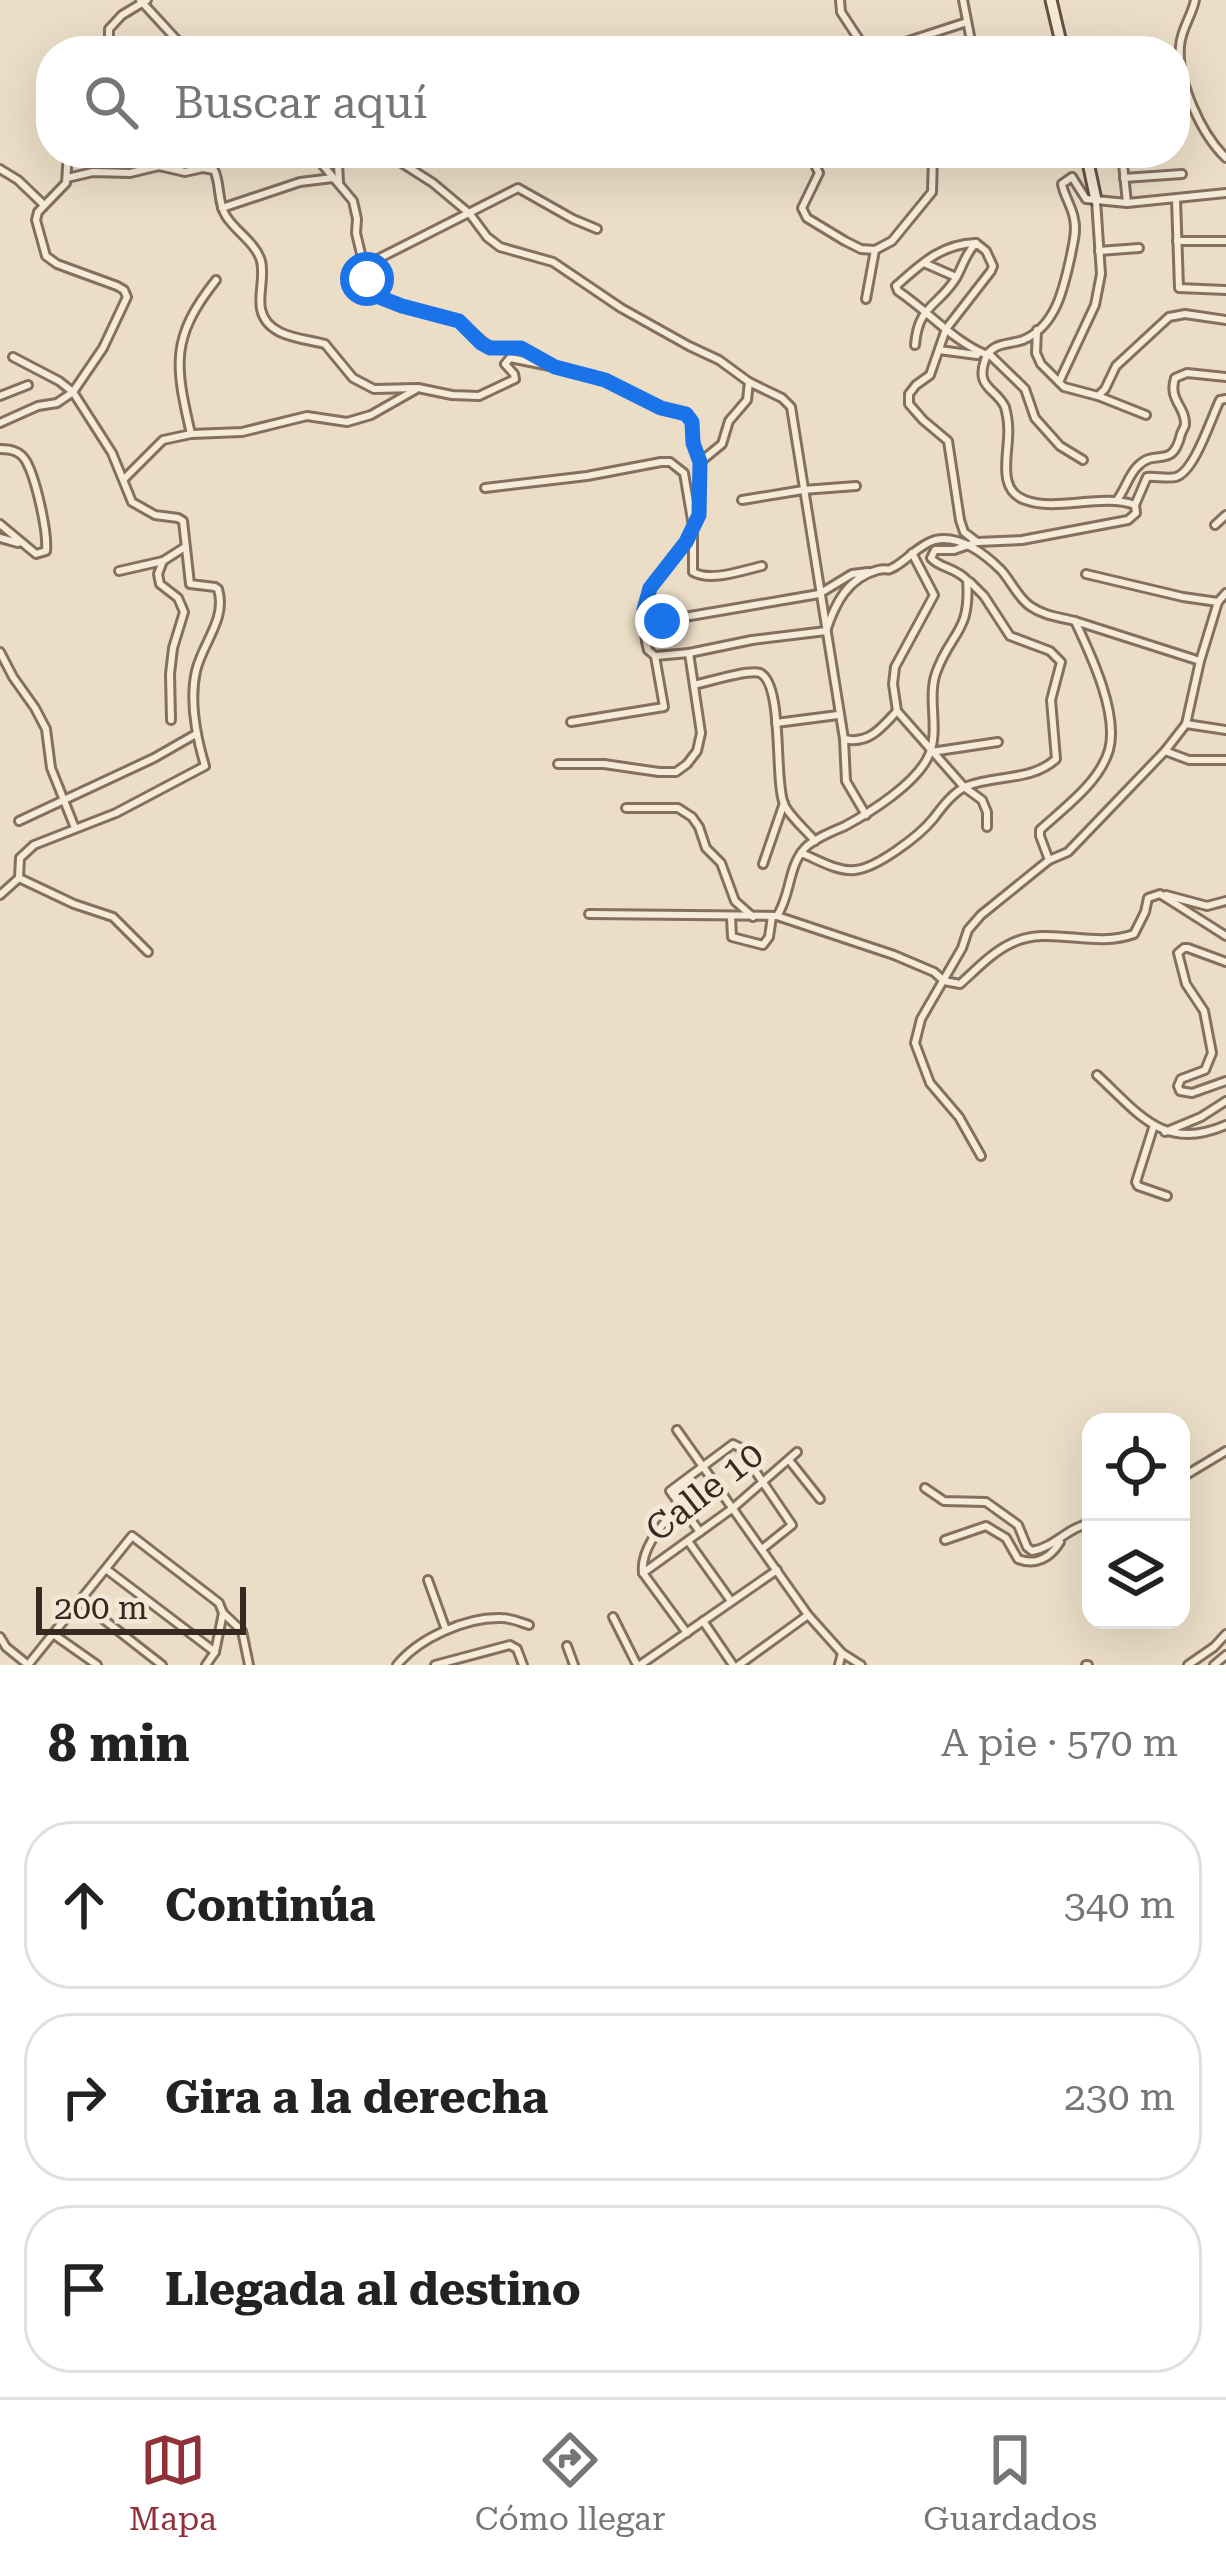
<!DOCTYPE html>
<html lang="es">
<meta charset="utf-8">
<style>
:root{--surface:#fff;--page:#f2f2f2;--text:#222;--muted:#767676;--line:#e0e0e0;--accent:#903139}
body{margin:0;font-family:"Roboto Serif",serif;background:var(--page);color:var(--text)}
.controls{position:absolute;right:36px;bottom:36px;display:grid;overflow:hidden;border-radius:24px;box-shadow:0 12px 48px #0002}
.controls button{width:108px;height:108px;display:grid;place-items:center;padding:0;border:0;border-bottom:3px solid var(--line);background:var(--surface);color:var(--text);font:60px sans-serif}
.scale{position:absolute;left:36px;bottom:30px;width:210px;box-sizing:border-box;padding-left:12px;border:6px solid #362920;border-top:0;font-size:33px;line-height:42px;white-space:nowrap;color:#362920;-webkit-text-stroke:9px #f3e8d5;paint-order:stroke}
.stop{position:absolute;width:36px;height:36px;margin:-27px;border:9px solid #1a73e8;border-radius:50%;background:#fff}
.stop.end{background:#1a73e8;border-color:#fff;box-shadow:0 3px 12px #0008}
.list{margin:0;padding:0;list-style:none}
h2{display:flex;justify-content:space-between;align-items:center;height:156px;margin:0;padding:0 48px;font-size:51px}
h2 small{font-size:39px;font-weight:400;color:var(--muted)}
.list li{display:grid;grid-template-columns:78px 1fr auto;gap:36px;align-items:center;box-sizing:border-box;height:168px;margin:0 24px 24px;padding:0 24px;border:3px solid var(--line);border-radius:48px}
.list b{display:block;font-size:45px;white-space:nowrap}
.list em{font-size:39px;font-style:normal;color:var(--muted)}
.icon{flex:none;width:66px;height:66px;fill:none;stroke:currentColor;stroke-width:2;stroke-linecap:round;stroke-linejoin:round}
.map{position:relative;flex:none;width:1226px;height:1665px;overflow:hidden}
.search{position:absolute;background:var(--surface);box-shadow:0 12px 48px #0002;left:36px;right:36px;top:36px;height:132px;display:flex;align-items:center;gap:30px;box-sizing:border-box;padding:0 42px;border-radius:48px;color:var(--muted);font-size:45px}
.sheet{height:732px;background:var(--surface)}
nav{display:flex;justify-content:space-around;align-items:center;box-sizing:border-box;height:168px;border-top:3px solid var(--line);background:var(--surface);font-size:33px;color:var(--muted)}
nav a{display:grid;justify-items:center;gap:6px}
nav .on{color:var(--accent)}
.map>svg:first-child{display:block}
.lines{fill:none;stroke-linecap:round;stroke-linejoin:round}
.street-casing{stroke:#856f5d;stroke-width:12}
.secondary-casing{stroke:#675040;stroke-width:15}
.street{stroke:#f6ebd9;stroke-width:6}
.secondary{stroke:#f6ebd9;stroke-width:9}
.route{stroke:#1a73e8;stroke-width:15}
.labels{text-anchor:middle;stroke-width:10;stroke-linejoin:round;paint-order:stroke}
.street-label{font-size:36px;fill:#362920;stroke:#f3e8d5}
</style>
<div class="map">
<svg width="1226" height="1665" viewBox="0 0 1226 1665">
<rect width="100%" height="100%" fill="#ebddc6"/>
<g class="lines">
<!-- street casing -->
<g class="street-casing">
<g id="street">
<polyline points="140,0 187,51"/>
<polyline points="840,0 841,12 862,44 870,47 890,47 967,22"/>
<polyline points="963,0 973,51"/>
<path d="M1195,0C1192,16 1181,29 1180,46C1177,81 1201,134 1226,158"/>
<polyline points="122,51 109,38 109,29 122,15 147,0"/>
<polyline points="303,51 304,50"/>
<polyline points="1175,140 1179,139"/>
<path d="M308,153L316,157L353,201L357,219L356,233L367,279L379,297L402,306L459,321L490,348H521L555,367L605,380L661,408L686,414C697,428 691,446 700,462"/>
<polyline points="386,153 433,183 470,214 487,237 500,247 553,262 621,308 689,346 719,360 749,382 782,398 791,407 844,739 846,781 866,815"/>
<polyline points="809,153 819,173 802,208 807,218 845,241 861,249 875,250 892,241 932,192 933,157 938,153"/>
<polyline points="1126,153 1122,154 1127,203"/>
<polyline points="849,157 883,160 933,157"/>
<polyline points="0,169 18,180 44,205"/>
<path d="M67,178L93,172L130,173L159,166L185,172L203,168L214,170C221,184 217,202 226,216C235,231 256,243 261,261C265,277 258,294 261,309C267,338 304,338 325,344L353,378L374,389L418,388L452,395L479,396L515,379L514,374L505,364L510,358L555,367"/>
<polyline points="1124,178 1182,174"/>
<polyline points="339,182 338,164 341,153"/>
<polyline points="1176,199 1179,288 1226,290"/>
<polyline points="222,208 300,182 333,178"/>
<polyline points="1177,241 1226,241"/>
<path d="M976,243C941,244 921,264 896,286L898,291C928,311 954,342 987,355"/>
<polyline points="1099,251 1139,248"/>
<polyline points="924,263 956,277"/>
<polyline points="364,266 518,188 573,219 597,229"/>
<polyline points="866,299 875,250"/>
<polyline points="1037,330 1036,353 1041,364 1064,387 1098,396 1146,415"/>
<path d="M915,345C918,305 938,307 956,278C963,266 965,254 976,243L986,251L993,266L991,271L946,329L930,375L916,385L909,394V404L923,420L948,441L960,520L964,532L977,542"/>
<polyline points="939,350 977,355"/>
<polyline points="988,353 1025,389 1035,418 1060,446 1083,460"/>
<path d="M749,382L747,400L729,421L722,444L700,462L699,515L693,526V572C711,582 740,571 762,566"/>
<polyline points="1059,382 1095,305 1101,274 1096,200"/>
<polyline points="0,396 28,385"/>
<polyline points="1098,396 1105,389 1116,366 1169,317 1185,314 1226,320"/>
<polyline points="0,423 38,406 57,403 73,392 103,348 127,297 124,290 117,286 57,264 46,256 36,220 38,212 66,183 68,153"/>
<path d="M191,434C175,365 170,338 216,280"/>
<path d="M0,449C11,449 20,451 26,461C36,479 48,532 46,551L36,554L0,524"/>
<polyline points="124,479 163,440 191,434 242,432 307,416 347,422 371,415 415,390"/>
<polyline points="485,488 587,476 661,462 670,462 684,473 693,526 686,543 649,588 643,609 646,642 648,650 655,656 664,707 571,722"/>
<polyline points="742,500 803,490 856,486"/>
<path d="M1117,500C1125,490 1129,474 1138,466C1156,447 1172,471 1181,434C1182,431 1184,428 1185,425C1186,406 1168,401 1175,378L1187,373L1226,377"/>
<path d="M1135,505L1147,477C1155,476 1167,479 1176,477C1195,471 1211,418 1220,400L1226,399"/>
<polyline points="1215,525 1226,515"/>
<polyline points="0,538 18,543"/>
<polyline points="912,553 934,595 895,667 893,684 897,711 964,787 982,800 987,812 987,827"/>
<polyline points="163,561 158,574 160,584 178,598 184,612 173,648 170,674 171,720"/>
<polyline points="119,571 163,561 185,547"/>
<polyline points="1086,574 1183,597 1218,602"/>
<polyline points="646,612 654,620 661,621 819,594 852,574 868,572"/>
<polyline points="1075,621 1200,661"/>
<polyline points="0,652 13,677 35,708 46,729 51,768 75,828"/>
<path d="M655,656L689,653L752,640L826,631C835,604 847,578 878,570C891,567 884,573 896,566C909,558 919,545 935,540C959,534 985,554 1001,570C1011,581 1018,598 1030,606C1044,616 1059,617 1075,621C1090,653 1119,713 1109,750C1099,783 1065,807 1040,830V836L1049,860"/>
<path d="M694,685C707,682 749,669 760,673C784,684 774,781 784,804C789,816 806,830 815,841"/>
<polyline points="776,723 838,715"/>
<polyline points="1186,724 1226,730"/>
<path d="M844,739C869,745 882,727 897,711"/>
<polyline points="1165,751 1189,760 1226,760"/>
<polyline points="931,752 998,742"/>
<polyline points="558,764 604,764 659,772 676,772 687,764 697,751 701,733 689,653"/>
<polyline points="626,808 678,808 692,817 699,827 706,848 721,863 735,901 753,917"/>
<polyline points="19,821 154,758 196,734"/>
<path d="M801,853C817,859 837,872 855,870C877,868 919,836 933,819C942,807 953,792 967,786C996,775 1032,781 1056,759L1051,700L1061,662L1050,651L1010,636L984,596L970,582"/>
<polyline points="763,864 784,803"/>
<polyline points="19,878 74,904 113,917 148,952"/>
<path d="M0,895L19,878L20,858L34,845L116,813L205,766C196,736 189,702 196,671C203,642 227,619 218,589L215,587L190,584L183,521L178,518L155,515L132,502L112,453L73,392L59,381L13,357"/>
<polyline points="1166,895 1207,906 1226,901"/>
<path d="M589,914L777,916L894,955L934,972L944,981L960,984C976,970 992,952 1012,943C1049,925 1093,949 1134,934L1145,912L1148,898L1160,894L1226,936"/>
<path d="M777,916C791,895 788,866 805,848C815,838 832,832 845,826C871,812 917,783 929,755C940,730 927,699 936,673C951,631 971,633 967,580C955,567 939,568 931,558L935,550H954L977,542L1022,540L1128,520L1136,513L1135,505C1101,493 1057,512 1025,500C994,489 1011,448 1008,425C1008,421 1006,411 1005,407C996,388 975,388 985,360C991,342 1008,345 1023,340C1057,326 1064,286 1071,255C1073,243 1077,231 1074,219C1072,206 1064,196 1062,184L1072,177L1086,199L1127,203L1226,193"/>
<polyline points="731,917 732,937 763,945 769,937 772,916"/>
<polyline points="1226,962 1188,948 1184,948 1178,953 1186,984 1204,1011 1212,1053 1205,1070 1181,1079 1178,1086 1180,1091 1192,1093 1226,1081"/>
<path d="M1097,1075C1139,1114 1164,1152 1226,1125"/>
<polyline points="1154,1125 1136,1182 1138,1186 1167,1196"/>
<polyline points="1165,1132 1201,1117 1226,1101"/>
<polyline points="981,1156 959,1117 930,1083 915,1043 921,1019 962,948 968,930 981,915 1049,860 1068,852 1165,751 1186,724 1200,661 1218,602 1226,593"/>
<polyline points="677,1430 808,1615 842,1653 861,1665"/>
<polyline points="789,1460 820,1499"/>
<polyline points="1181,1478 1226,1451"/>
<path d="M925,1488L944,1501L986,1502L1018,1525L1027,1547L1032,1551C1055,1547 1068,1527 1091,1523"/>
<polyline points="700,1532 670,1491 733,1444 739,1447 792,1525 762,1549"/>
<path d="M945,1540L986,1526L1006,1538L1018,1559C1036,1566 1050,1558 1060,1542"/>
<polyline points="688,1541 731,1601"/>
<polyline points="106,1569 215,1652"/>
<polyline points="643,1573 733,1508 797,1452"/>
<path d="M643,1573C640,1548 663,1524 679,1505"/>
<polyline points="643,1573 687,1633"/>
<polyline points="428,1580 446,1630"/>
<polyline points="80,1601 162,1665"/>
<polyline points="613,1617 637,1665"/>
<polyline points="703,1621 733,1665"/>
<polyline points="53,1634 97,1665"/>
<polyline points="0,1637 6,1647 27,1664"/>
<polyline points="567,1646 574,1665"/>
<polyline points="28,1665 132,1536 219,1603 223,1613 242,1631 249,1665"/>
<polyline points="206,1665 215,1652 223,1613"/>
<path d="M397,1665C419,1638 466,1617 501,1618C511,1618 520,1622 529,1625"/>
<polyline points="435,1665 510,1645 517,1649 523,1665"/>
<polyline points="640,1665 777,1570"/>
<polyline points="739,1665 808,1615"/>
<polyline points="839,1665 842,1653"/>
<polyline points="1086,1665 1088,1665"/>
<polyline points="1188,1665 1214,1647 1226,1634"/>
<polyline points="1214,1665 1226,1655"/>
</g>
</g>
<!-- secondary casing -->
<g class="secondary-casing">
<g id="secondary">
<polyline points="1051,0 1063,51"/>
<polyline points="1086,153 1096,200"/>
</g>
</g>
<!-- street -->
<use href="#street" class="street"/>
<!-- secondary -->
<use href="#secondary" class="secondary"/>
</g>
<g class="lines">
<!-- route -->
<polyline class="route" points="367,279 379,297 402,306 459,321 481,343 490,348 521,348 555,367 605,380 661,408 686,414 692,422 693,443 700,462 699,515 686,542 650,588 644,610 654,620 662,621"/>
</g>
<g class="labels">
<!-- street labels -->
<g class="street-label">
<text transform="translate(704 1491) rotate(-38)" y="13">Calle 10</text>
</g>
</g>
</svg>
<div class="controls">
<button><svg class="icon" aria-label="locate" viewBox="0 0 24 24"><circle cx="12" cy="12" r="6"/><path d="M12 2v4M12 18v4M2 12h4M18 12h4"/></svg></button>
<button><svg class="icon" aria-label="layers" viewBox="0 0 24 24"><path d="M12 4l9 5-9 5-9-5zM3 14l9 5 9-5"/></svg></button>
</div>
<div class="scale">200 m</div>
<div class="stop" style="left:367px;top:279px"></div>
<div class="stop end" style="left:662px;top:621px"></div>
<div class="search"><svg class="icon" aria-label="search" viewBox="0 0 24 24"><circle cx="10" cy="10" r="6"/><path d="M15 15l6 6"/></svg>Buscar aquí</div>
</div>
<section class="sheet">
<h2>8 min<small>A pie · 570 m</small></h2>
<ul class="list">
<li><svg class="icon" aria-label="ahead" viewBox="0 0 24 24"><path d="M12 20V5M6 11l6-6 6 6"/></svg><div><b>Continúa</b></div><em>340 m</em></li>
<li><svg class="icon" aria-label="right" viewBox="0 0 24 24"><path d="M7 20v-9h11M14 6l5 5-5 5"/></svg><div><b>Gira a la derecha</b></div><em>230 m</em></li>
<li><svg class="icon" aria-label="arrive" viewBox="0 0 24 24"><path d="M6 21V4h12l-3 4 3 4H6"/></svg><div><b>Llegada al destino</b></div></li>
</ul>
</section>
<nav>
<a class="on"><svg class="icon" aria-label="map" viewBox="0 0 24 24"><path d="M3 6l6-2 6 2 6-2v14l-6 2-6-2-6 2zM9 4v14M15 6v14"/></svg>Mapa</a>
<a><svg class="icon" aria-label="directions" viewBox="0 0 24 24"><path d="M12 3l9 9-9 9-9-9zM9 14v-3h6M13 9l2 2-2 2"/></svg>Cómo llegar</a>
<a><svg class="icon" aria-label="saved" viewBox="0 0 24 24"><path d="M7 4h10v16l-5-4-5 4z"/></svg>Guardados</a>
</nav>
